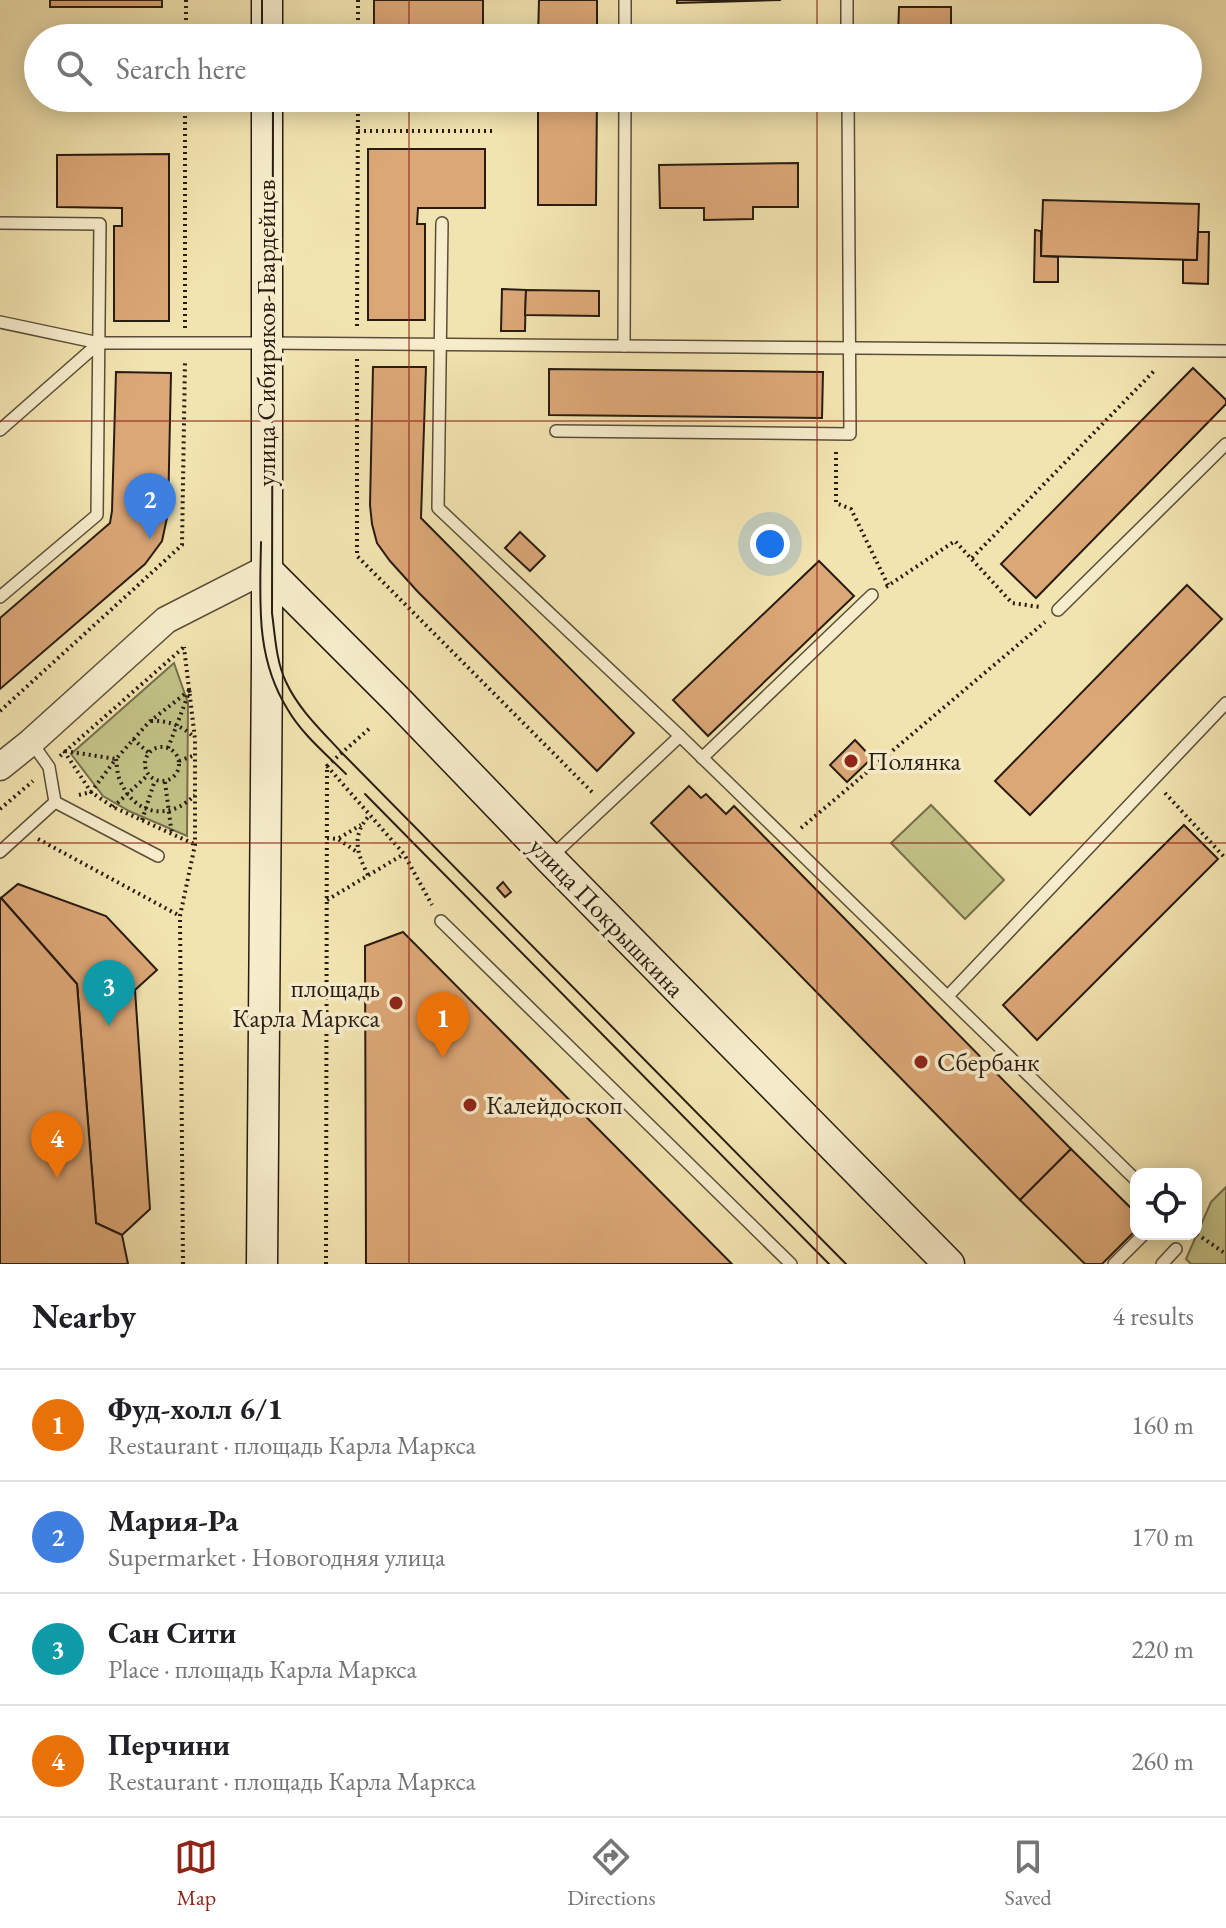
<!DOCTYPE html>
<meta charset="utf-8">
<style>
:root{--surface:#fff;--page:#f2f2f2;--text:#202124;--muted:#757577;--line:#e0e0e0;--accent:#8f2418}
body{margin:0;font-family:"EB Garamond",serif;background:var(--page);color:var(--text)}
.controls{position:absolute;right:24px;bottom:24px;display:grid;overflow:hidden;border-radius:16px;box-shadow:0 4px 20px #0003}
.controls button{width:72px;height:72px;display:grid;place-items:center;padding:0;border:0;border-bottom:2px solid var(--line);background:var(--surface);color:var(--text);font:40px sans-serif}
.you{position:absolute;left:770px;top:544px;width:28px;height:28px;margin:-20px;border:6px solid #fff;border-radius:50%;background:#1a73e8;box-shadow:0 0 0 12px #1a73e833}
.badge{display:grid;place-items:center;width:52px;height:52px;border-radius:50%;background:var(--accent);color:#fff;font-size:26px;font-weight:700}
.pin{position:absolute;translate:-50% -66px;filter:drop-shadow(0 2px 4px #0008)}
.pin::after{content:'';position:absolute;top:42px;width:28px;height:24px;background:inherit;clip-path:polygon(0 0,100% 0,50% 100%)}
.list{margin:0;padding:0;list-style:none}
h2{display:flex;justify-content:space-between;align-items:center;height:104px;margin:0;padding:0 32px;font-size:34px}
h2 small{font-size:26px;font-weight:400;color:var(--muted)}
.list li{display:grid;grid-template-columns:52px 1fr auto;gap:24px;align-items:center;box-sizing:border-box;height:112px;padding:0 32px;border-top:2px solid var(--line)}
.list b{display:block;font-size:30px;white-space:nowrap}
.list p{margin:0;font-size:26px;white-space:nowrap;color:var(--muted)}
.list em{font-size:26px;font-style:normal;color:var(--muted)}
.icon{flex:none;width:44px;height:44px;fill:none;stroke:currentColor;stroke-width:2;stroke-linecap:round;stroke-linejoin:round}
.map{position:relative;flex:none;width:1226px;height:1264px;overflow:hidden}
.search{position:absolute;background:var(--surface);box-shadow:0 4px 20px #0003;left:24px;right:24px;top:24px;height:88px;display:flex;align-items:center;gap:20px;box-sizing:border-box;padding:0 28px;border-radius:44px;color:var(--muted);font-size:30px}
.sheet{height:552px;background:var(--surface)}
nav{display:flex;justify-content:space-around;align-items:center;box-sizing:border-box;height:112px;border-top:2px solid var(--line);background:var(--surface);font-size:22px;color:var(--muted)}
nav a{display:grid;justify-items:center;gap:4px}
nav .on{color:var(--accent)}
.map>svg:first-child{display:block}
.green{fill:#c2c286;stroke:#756f4c;stroke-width:2}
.building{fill:#dca777;stroke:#281c12;stroke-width:2}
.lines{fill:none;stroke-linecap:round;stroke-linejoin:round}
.service-casing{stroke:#5a4e3a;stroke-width:14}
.tertiary-casing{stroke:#5a4e3a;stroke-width:29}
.secondary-casing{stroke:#281c12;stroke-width:33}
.path{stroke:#281c12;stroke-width:4;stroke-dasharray:2 4;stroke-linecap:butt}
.service{stroke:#f7edcc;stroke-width:11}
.tertiary{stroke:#f7edcc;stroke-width:26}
.secondary{stroke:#f7edcc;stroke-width:30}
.tram{stroke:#281c12;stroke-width:2}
.grid{fill:none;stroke:#8f2418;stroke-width:2;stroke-opacity:0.55}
.poi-dot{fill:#8f2418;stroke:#f7edcc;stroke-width:3}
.labels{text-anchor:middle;stroke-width:7;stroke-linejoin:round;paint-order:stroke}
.street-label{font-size:26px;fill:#281c12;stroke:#f7edcc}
.poi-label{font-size:26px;fill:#281c12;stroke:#f7edcc;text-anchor:start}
</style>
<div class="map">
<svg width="1226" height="1264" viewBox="0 0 1226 1264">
<rect width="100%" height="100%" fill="#f2e4b0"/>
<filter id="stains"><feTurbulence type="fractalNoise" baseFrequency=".0025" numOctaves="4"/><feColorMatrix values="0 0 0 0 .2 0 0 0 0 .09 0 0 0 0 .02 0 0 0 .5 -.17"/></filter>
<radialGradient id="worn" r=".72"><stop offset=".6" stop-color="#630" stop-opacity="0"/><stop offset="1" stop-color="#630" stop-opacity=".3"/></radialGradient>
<!-- green -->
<g class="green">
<polygon points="174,663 188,703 187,836 129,811 103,796 71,754"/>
<polygon points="931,805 1004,880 965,919 891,843"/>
<polygon points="1226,1187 1226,1264 1191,1264 1186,1259 1211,1202"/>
</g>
<!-- building -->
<g class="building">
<rect x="50" y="0" width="112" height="7"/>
<rect x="374" y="0" width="109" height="25"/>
<polygon points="539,0 597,0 597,38 538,38"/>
<polygon points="677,0 781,0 677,3"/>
<polygon points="899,7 951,7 951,38 898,38"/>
<polygon points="538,98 597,98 596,205 538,205"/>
<polygon points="368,149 485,149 485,208 418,208 417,224 425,224 425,320 368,320"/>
<polygon points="169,154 169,321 114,321 114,226 122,226 122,208 57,207 57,155"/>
<polygon points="798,163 798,207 753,207 753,219 704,220 704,208 660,208 659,165"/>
<polygon points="1043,200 1199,204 1197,260 1041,256"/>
<polygon points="1035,230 1041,231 1041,256 1058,257 1058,282 1034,282"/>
<polygon points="1198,232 1209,232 1208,284 1183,283 1183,260 1197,260"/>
<polygon points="502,289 526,290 525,331 501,331"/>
<polygon points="526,290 599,291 599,316 525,315"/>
<polygon points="373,367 426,367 421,518 634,733 597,771 418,592 390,561 377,543 372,524 370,505"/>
<polygon points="1193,368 1226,400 1226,404 1036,598 1001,564"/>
<polygon points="549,369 823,372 822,418 549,415"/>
<polygon points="116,372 171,373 168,513 162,541 145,564 0,689 0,618 110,523 112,511"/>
<polygon points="520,532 545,556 530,571 505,548"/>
<polygon points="819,561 854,596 708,736 673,700"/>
<polygon points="1187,585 1222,619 1030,815 995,781"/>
<polygon points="855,740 872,758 847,782 830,765"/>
<polygon points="689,786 701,798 706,794 726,814 734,806 1071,1149 1020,1200 651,823"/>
<polygon points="1184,825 1218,859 1037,1040 1003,1005"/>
<polygon points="503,882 511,892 505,897 497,888"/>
<polygon points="18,884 106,916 157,970 135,990 150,1209 122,1235 96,1223 77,984 1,898"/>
<polygon points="1,898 77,984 96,1223 122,1235 128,1264 0,1264 0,900"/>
<polygon points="403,932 732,1264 366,1264 365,946"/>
<polygon points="1071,1149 1136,1213 1136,1230 1102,1264 1085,1264 1020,1200"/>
</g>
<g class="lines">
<!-- service casing -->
<g class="service-casing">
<g id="service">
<polyline points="847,0 847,38"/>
<polyline points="625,38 625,0"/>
<polyline points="0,223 100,224 97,515 0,597"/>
<polyline points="442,223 438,508 680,736 1136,1180"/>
<polyline points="0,322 99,343 266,343 1226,351"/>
<polyline points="624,346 625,98"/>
<polyline points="0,430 99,343"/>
<polyline points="556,431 850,434 848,98"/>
<polyline points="1058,610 1226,444"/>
<polyline points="702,758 872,595"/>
<polyline points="55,802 158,856"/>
<polyline points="0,852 55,802 49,767 32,743"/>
<polyline points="550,858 680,736"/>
<polyline points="441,921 791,1264"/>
<polyline points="948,996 1226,703"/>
<polyline points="1114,1264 1144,1234"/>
<polyline points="1162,1264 1176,1249"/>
</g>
</g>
<!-- tertiary casing -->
<g class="tertiary-casing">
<polyline id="tertiary" points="0,767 31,742 166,620 266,569"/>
</g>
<!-- secondary casing -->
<g class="secondary-casing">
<g id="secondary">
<polyline points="267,38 267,0"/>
<polyline points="266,569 399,702 550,859 949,1264"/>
<polyline points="262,1264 267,662 267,98"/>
</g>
</g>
<!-- path -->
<g class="path">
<polyline points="358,0 358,38"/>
<polyline points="186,38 186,0"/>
<polyline points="358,131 496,131"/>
<polyline points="357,326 358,98"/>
<polyline points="185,328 185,98"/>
<polyline points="357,359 357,556 593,793"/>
<polyline points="836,452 836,503 851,509 888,585"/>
<polyline points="972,558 1156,369"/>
<polyline points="886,587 955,541 1012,603 1040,607"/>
<polyline points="0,711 182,545 185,360"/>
<path d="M151,721C168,720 182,726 194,737"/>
<polyline points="133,739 149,753"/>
<circle cx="162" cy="764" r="17"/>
<polyline points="168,748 190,690"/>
<polyline points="64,751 91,792 113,807 194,844"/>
<polyline points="65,751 116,759 149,722 190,690"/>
<polyline points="60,756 184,647"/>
<path d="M116,759C117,765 117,772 119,778C133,815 168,822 195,795"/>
<polyline points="179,761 195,755"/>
<polyline points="327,766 404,854 432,905"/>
<polyline points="165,782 172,835"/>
<polyline points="1165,793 1226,859"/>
<polyline points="79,795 91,792 116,759"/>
<polyline points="113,807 148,775"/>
<polyline points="0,809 33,781"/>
<polyline points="142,820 155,780"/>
<polyline points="801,828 1045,622"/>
<polyline points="327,838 338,839 357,852"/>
<polyline points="339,838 361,825"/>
<polyline points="38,839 180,916"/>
<path d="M368,875C357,853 351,836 369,816"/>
<polyline points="327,900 404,854"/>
<polyline points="1197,1234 1226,1254"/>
<polyline points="183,1264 180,916 195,845 195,739 184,647"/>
<polyline points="326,1264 327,766 370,728"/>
</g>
<!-- service -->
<use href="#service" class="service"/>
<!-- tertiary -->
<use href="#tertiary" class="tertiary"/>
<!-- secondary -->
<use href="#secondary" class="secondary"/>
<!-- tram -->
<g class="tram">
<polyline points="262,38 262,0"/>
<path d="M273,98L272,613C275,635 276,661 286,682C299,710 322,731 342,753L846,1264"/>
<path d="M261,542C260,601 255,658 288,710C302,734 326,754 346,774"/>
<polyline points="365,794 829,1264"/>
</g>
</g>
<!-- grid -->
<path class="grid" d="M409,0V38M817,0V38M409,98V1264M817,98V1264M0,421H1226M0,843H1226"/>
<!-- markers -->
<g class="poi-dot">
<circle cx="851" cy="761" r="8"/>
<circle cx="396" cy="1003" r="8"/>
<circle cx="921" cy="1062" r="8"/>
<circle cx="470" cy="1105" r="8"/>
</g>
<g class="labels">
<!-- street labels -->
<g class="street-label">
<text transform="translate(266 333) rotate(-90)" y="9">улица Сибиряков-Гвардейцев</text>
<text transform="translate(607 917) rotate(46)" y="9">улица Покрышкина</text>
</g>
<!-- poi labels -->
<g class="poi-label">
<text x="867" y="770">Полянка</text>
<text x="380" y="997" text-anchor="end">площадь<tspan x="380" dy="30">Карла Маркса</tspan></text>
<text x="937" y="1071">Сбербанк</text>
<text x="486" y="1114">Калейдоскоп</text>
</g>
</g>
<rect width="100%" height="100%" filter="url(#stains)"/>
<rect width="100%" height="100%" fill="url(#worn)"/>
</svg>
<div class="controls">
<button><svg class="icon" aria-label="locate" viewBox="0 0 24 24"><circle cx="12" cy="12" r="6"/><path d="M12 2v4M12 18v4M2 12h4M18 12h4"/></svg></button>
</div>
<div class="you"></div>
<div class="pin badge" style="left:443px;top:1058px;background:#e8710a">1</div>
<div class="pin badge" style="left:150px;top:539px;background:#3f7fe0">2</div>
<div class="pin badge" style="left:109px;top:1026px;background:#0f9aa8">3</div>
<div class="pin badge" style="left:57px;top:1178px;background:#e8710a">4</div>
<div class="search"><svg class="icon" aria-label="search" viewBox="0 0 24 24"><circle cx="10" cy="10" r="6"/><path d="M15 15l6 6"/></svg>Search here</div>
</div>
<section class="sheet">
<h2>Nearby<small>4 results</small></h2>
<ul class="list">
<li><span class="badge" style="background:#e8710a">1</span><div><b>Фуд-холл 6/1</b><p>Restaurant · площадь Карла Маркса</p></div><em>160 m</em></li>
<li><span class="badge" style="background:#3f7fe0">2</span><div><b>Мария-Ра</b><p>Supermarket · Новогодняя улица</p></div><em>170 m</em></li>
<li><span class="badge" style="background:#0f9aa8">3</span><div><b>Сан Сити</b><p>Place · площадь Карла Маркса</p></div><em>220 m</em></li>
<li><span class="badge" style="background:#e8710a">4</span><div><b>Перчини</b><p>Restaurant · площадь Карла Маркса</p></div><em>260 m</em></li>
</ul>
</section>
<nav>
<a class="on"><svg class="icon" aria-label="map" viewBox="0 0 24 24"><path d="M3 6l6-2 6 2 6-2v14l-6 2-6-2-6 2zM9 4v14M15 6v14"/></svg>Map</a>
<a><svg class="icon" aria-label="directions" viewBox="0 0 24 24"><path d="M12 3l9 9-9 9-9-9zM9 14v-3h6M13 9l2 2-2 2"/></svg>Directions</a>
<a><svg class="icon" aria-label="saved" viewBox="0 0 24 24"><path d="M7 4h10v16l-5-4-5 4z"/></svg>Saved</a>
</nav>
